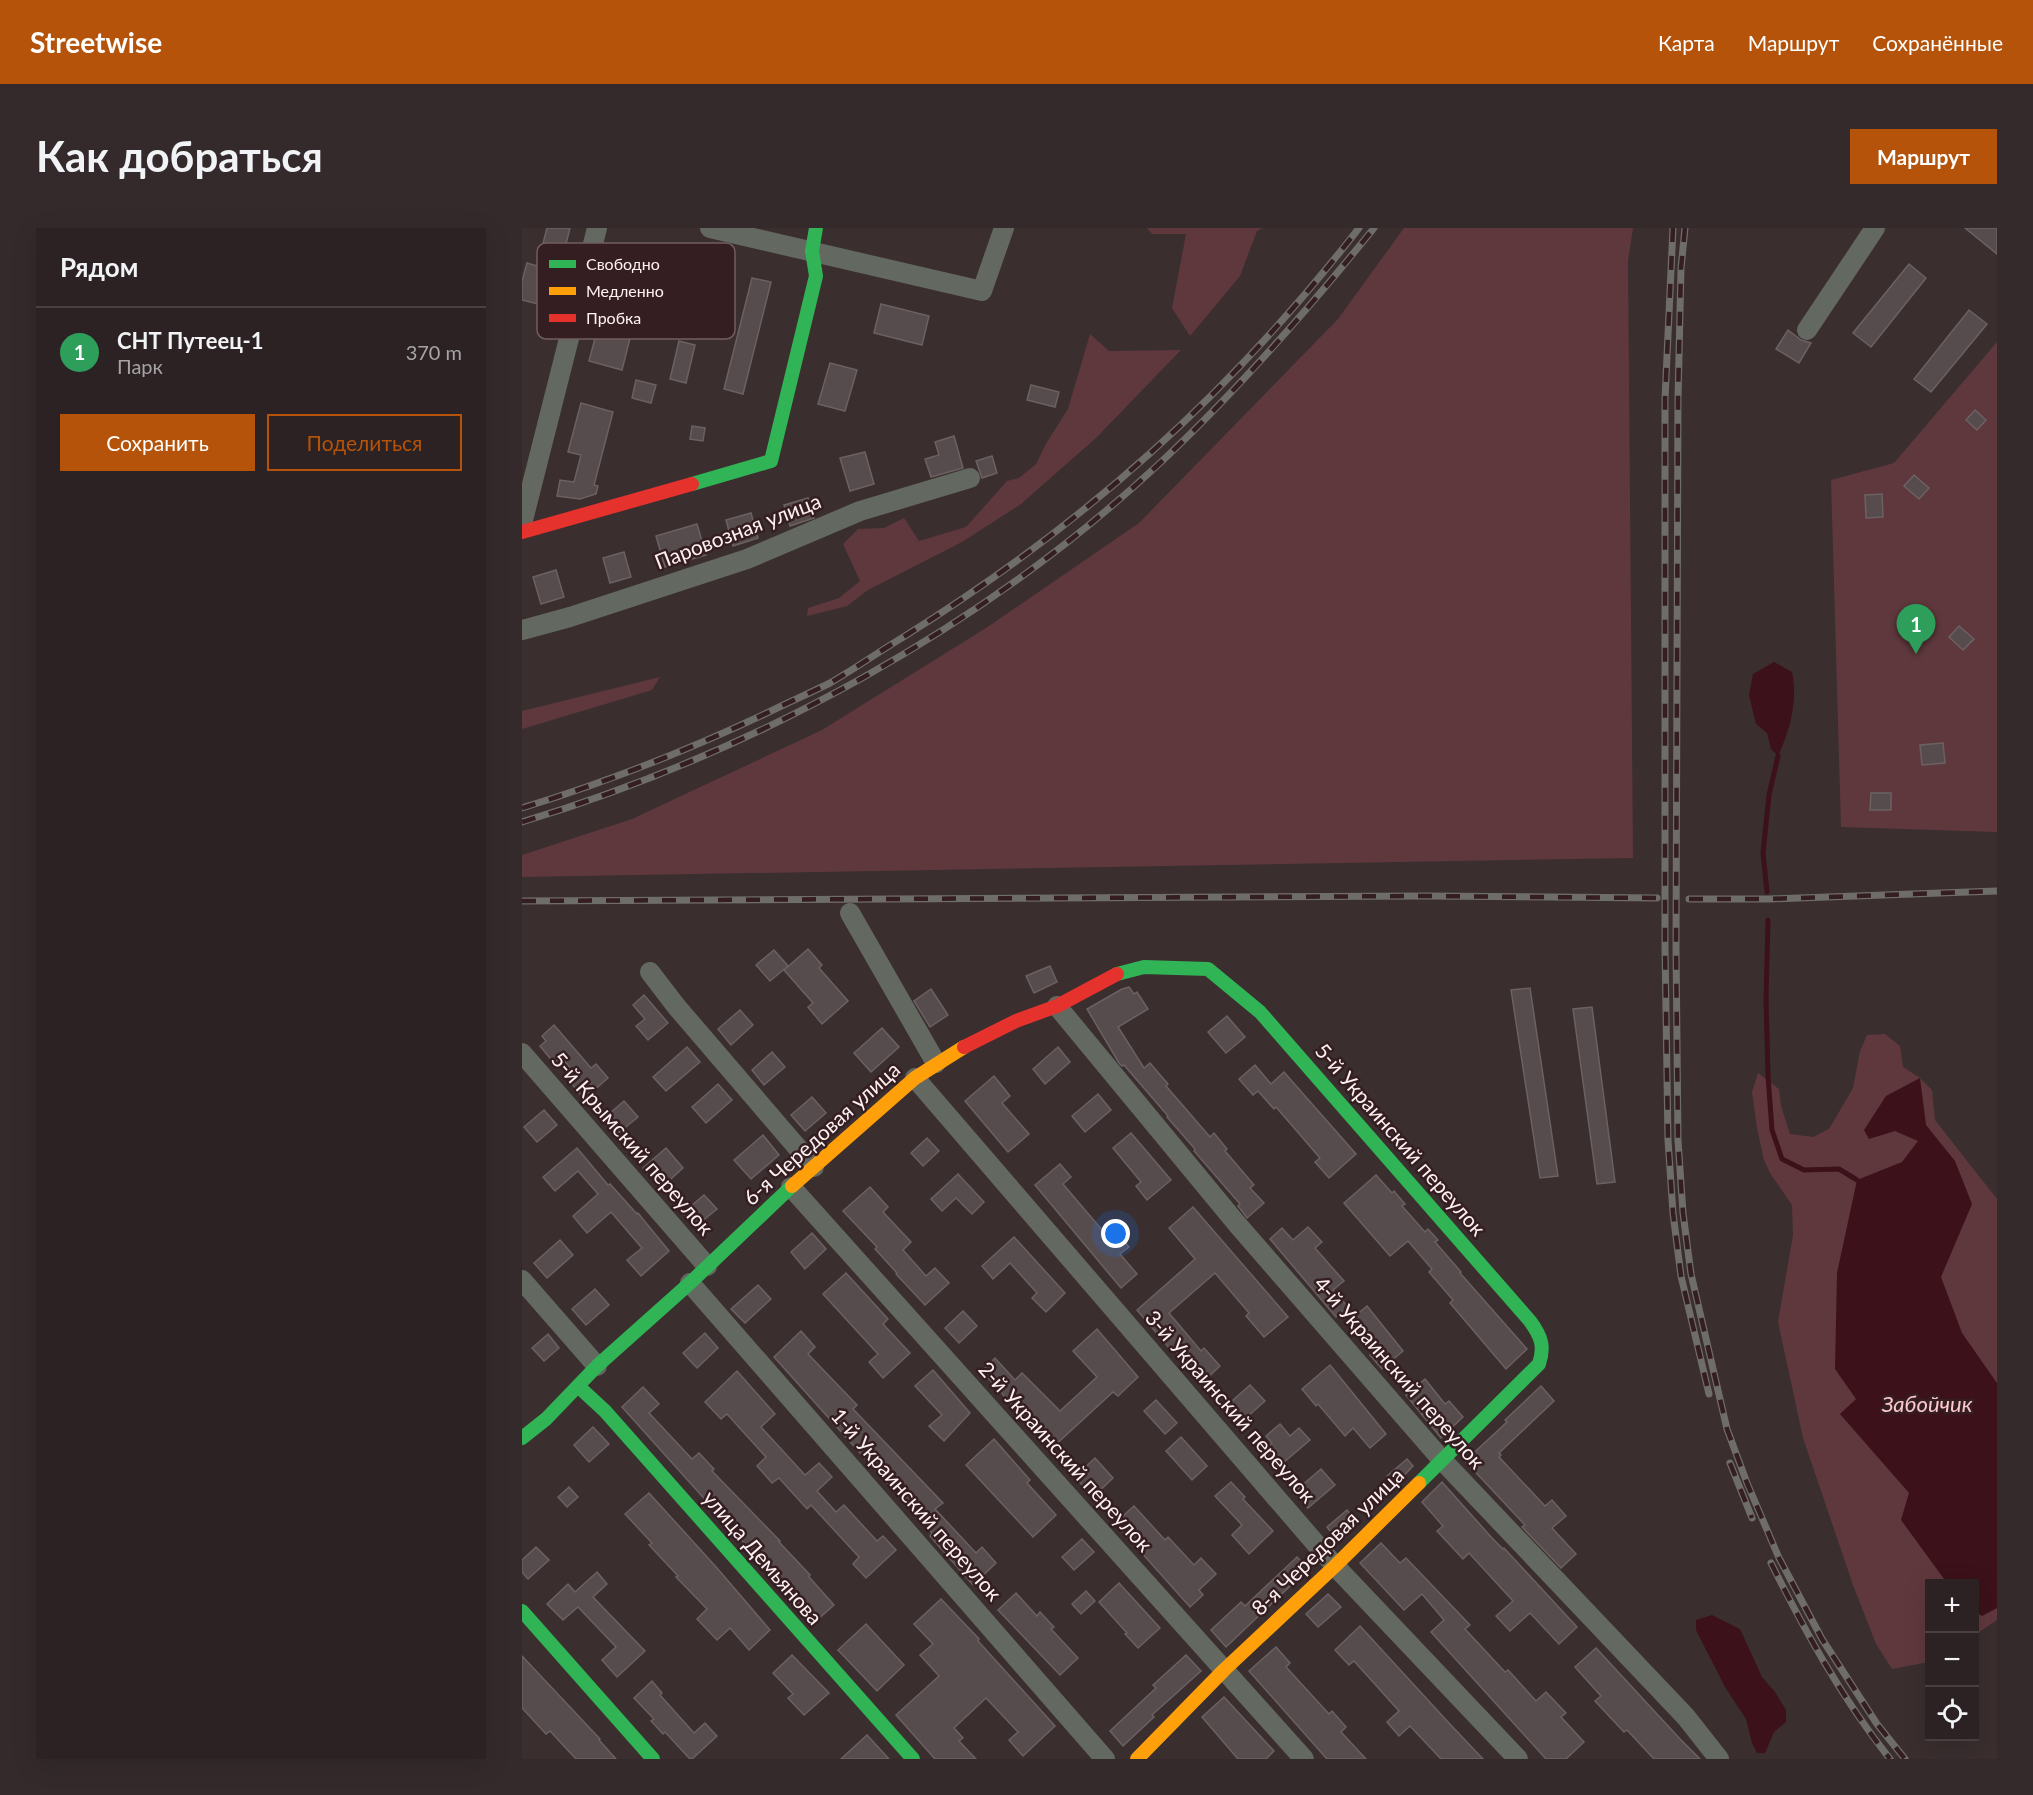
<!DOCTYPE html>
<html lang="ru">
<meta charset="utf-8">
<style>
:root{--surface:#2c2223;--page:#342a2b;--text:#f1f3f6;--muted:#a6a4a6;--line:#483f41;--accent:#b45309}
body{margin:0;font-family:Lato,sans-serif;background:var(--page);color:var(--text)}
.controls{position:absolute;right:18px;bottom:18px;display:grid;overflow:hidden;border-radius:0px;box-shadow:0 6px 24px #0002}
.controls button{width:54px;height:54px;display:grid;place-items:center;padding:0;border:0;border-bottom:2px solid var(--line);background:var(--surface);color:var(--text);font:30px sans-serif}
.you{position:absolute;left:594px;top:1006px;width:21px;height:21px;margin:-15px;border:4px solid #fff;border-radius:50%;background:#1a73e8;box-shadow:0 0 0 9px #1a73e833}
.badge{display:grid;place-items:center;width:39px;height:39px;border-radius:50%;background:var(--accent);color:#fff;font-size:20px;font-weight:700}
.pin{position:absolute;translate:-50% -50px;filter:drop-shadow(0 2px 3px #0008)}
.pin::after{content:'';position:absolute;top:32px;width:21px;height:18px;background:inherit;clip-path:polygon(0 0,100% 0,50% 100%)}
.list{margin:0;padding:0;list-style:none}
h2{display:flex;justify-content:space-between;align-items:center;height:78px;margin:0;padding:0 24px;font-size:26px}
h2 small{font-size:20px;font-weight:400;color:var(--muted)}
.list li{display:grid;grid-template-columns:39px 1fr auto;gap:18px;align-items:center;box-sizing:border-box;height:90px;padding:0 24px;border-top:2px solid var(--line)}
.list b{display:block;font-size:22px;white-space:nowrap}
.list p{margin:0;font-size:20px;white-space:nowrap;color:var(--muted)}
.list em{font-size:20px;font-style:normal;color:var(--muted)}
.actions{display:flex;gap:12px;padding:18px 24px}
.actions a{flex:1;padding:14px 0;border:2px solid var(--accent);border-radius:0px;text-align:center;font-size:21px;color:var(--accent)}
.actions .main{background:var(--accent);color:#fff}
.icon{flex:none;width:33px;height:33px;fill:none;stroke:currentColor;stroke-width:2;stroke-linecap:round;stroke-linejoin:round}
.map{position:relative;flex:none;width:1475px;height:1531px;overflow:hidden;border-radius:0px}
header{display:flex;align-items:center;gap:36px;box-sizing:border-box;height:84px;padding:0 30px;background:var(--accent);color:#fff}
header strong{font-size:28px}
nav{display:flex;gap:33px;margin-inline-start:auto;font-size:21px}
.intro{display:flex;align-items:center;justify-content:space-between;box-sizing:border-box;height:144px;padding:0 36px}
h1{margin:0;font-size:42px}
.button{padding:15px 27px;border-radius:0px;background:var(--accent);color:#fff;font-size:21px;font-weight:700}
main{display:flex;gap:36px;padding:0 36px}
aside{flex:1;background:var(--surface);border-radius:0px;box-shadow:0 6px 24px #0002}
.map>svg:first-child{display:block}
.green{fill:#5f383d}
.water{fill:#3c1119}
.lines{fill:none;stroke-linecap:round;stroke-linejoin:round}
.stream{stroke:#3c1119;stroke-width:5}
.building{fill:#574c4d;stroke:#6c6162;stroke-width:1.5}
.street{stroke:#636860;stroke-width:20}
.fast{stroke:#30b455;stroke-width:14}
.slow{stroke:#ff9f0a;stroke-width:14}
.jam{stroke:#e5322d;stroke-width:14}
.rail-casing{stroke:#6f6d6a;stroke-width:7}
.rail{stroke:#351e21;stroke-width:4.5;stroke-dasharray:14;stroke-linecap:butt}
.labels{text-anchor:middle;stroke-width:5;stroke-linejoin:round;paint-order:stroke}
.street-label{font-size:21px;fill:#fef1f2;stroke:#351e21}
.water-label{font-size:22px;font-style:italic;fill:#fdc8cd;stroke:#351e21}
.key{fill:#351e21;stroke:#715d60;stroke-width:1.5}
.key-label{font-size:16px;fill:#fef1f2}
</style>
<header>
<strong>Streetwise</strong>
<nav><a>Карта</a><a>Маршрут</a><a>Сохранённые</a></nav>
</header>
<div class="intro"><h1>Как добраться</h1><a class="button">Маршрут</a></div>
<main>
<aside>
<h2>Рядом<small></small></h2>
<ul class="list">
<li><span class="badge" style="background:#2e9e5b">1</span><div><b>СНТ Путеец-1</b><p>Парк</p></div><em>370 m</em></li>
</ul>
<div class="actions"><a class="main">Сохранить</a><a>Поделиться</a></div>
</aside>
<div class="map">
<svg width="1475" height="1531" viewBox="0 0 1475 1531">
<rect width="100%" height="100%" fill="#3a2e2f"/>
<!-- green -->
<g class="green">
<polygon points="625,0 741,0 735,3 718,48 668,108 650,80 664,6 630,6"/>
<polygon points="882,0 1111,0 1106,33 1111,630 0,649 0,627 110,591 300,502 464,400 617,295 816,91"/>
<polygon points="568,106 587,123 659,122 574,210 499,276 440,314 346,362 325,378 285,388 286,380 317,370 338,353 321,316 336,301 362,300 382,290 397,313 444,299 485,253 497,250 514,236 525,214 546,181"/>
<polygon points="1475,114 1475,604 1319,599 1309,252 1372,235"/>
<polygon points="138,449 130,462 0,501 0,483"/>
<polygon points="1363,806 1378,818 1381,839 1398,850 1410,862 1413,892 1475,971 1475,1392 1453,1407 1452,1356 1408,1356 1407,1434 1370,1441 1354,1416 1331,1357 1281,1210 1256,1094 1271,1007 1270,977 1248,945 1242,932 1235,900 1230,864 1236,845 1257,861 1259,878 1268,906 1291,909 1307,901 1331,860 1338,823 1345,807"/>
</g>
<!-- water -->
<g class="water">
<path d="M1252,434L1270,444C1276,473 1268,502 1256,528L1249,521L1245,505L1234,496L1227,467L1231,446Z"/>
<polygon points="1398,850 1404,897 1433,933 1450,976 1419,1049 1440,1105 1475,1155 1475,1380 1460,1388 1453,1384 1452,1356 1425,1355 1379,1292 1387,1265 1318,1186 1334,1171 1313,1141 1315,1045 1335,952 1380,934 1396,913 1373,903 1347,911 1342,902 1364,868"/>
<polygon points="1190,1387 1218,1401 1240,1449 1253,1464 1264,1482 1264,1494 1252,1504 1243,1525 1235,1525 1230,1515 1224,1491 1203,1459 1174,1402 1174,1392"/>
</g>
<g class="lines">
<!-- stream -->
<g class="stream">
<polyline points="1245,664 1241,625 1247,567 1256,528"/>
<polyline points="1246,692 1244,771 1246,848 1250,902 1260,931 1282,942 1317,941 1335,952"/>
</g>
</g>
<!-- building -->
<g class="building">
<polygon points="25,0 48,0 32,64 44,67 40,82 0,72 0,53 5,35 15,38"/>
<polygon points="1443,0 1475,0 1475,26"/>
<polygon points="100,19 129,27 100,142 67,133 79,88 82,89"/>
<polygon points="1387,36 1404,50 1349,119 1331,105"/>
<polygon points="230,50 249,54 221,166 202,161"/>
<polygon points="359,76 407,88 400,117 352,105"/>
<polygon points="1447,82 1465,96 1409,164 1392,151"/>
<polygon points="1266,102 1279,112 1289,115 1277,135 1254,121"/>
<polygon points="157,113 173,117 164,155 148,151"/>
<polygon points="308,135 335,142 323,183 296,176"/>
<polygon points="114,152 134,157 129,175 110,170"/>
<polygon points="509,157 537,164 533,179 505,172"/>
<polygon points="59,175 91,184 72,257 76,258 74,266 58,271 35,268 38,252 52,254 59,227 46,224"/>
<polygon points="1453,182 1464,192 1455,202 1444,192"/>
<polygon points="170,198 183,200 181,213 168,211"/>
<polygon points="432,208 441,240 409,249 403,231 417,227 413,214"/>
<polygon points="343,224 352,256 328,263 318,230"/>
<polygon points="470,228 475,245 460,250 454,233"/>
<polygon points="1392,247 1407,260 1397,271 1382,258"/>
<polygon points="1360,266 1361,289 1344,290 1343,267"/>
<polygon points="286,270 292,290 268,298 262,277"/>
<polygon points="229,285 236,310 211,318 204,292"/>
<polygon points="175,296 184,327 143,339 134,308"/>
<polygon points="102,324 109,349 88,355 81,330"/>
<polygon points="34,342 42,369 19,376 11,349"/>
<polygon points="1437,398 1452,411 1441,422 1427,409"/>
<polygon points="1421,515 1423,535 1400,537 1398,517"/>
<polygon points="1349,565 1369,565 1369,582 1348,582"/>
<polygon points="286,721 300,737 297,740 326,773 300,796 286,779 291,775 262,742"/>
<polygon points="252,722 266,738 248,753 234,737"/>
<polygon points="528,738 535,754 512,765 504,748"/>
<polygon points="607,759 612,766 615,764 626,781 596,799 622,840 628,835 646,856 644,858 688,909 692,905 705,921 703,923 732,957 728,960 742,975 725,990 716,978 718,976 672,923 673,921 645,889 646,888 602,837 600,838 597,835 565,781 600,761"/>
<polygon points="1008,760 1036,948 1018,950 989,762"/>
<polygon points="409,761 426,787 408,799 392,773"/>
<polygon points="122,767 146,795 126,812 114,798 123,791 111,777"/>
<polygon points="1070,779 1093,954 1075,956 1051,781"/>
<polygon points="218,782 231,797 209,817 196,801"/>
<polygon points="705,788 723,809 704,825 686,804"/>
<polygon points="32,797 69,840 74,836 86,850 62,871 50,856 57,850 39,829 32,835 18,818 24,813 20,808"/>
<polygon points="360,800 377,819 349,844 332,825"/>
<polygon points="165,819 178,834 144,863 131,849"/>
<polygon points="536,819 548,834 523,856 511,841"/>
<polygon points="250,824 263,839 242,857 230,842"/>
<polygon points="733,837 749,856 762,844 834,926 807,950 793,934 798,930 754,879 752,881 736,863 731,867 717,851"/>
<polygon points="472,848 488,868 480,875 507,906 486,924 443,873"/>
<polygon points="196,856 210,872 184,895 170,879"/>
<polygon points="576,866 589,882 563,904 550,888"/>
<polygon points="290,869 304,885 283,903 269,887"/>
<polygon points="102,873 116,889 93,908 80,892"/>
<polygon points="22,882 35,897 15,914 2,899"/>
<polygon points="609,905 649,952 625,972 614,958 619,954 591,920"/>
<polygon points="241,907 257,927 229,951 212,932"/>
<polygon points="405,910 417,923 401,938 389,925"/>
<polygon points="55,920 86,957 88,956 115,986 116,985 147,1023 119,1048 105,1032 120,1020 89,984 65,1005 51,988 76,966 56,943 33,963 21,949"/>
<polygon points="144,920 161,940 139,960 121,940"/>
<polygon points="538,936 549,949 541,956 586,1009 593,1003 607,1019 598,1026 615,1046 599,1060 513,957"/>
<polygon points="436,946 462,974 450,986 434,970 420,983 409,971"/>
<polygon points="854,947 870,965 872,963 883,976 880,978 903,1004 906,1001 916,1012 913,1014 939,1044 938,1045 1005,1121 984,1141 928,1075 931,1072 907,1044 910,1041 886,1013 868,1028 822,975"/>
<polygon points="348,959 366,979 361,984 389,1014 381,1022 404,1048 413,1040 427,1055 403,1077 374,1046 375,1045 353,1021 355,1019 321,983"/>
<polygon points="182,967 195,981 173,999 161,985"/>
<polygon points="671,979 766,1089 742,1109 724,1088 727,1085 693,1045 647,1085 679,1123 682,1120 698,1138 680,1155 650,1119 648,1121 615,1082 673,1031 647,1000"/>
<polygon points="786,999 800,1014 793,1020 822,1053 811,1062 826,1079 814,1089 748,1011 760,1000 771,1012"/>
<polygon points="290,1005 304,1021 283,1041 269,1024"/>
<polygon points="492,1009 543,1065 524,1084 510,1070 515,1065 488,1035 471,1051 460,1038"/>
<polygon points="38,1012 51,1027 25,1050 12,1035"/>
<polygon points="324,1045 366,1091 361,1096 388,1125 361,1150 347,1134 356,1126 301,1066"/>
<polygon points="236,1057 249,1071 223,1095 209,1081"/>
<polygon points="73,1061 87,1077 64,1097 50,1081"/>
<polygon points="845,1078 881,1123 860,1141 848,1127 852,1124 826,1094"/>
<polygon points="441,1083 455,1098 437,1115 423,1100"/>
<polygon points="575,1101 616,1149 596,1168 591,1164 529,1221 460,1143 473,1130 493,1152 500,1145 538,1183 575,1149 551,1123"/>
<polygon points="279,1103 293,1119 286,1126 335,1177 331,1181 421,1275 413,1281 454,1325 460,1319 474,1335 451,1357 408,1308 410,1305 252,1129"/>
<polygon points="183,1105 196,1120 175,1140 161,1125"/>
<polygon points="26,1106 37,1120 22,1133 10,1120"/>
<polygon points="808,1137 864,1206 848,1220 831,1200 823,1208 796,1176 794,1178 780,1161"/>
<polygon points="411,1142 448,1185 422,1213 407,1198 420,1187 393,1158"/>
<polygon points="215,1143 253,1186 239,1199 283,1247 297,1235 310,1249 295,1263 314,1284 322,1277 355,1313 361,1308 374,1322 344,1350 331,1336 337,1329 289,1277 285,1281 257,1250 250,1255 235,1238 244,1229 205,1186 199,1191 183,1174"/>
<polygon points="903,1151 923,1176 927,1173 941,1189 919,1210 884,1167"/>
<polygon points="728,1157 743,1173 716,1197 702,1180"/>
<polygon points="1019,1158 1032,1173 977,1225 979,1227 977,1229 1023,1278 1030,1272 1044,1288 1030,1300 1054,1326 1039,1340 1000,1299 1003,1297 943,1233 985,1194 983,1192"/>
<polygon points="121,1159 137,1176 127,1185 170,1231 177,1225 192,1241 190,1243 258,1313 257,1314 288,1347 287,1349 312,1377 293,1394 100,1179"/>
<polygon points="634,1172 655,1195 643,1206 622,1183"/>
<polygon points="758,1196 768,1208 777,1200 788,1212 754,1241 740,1224 750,1215 744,1208"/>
<polygon points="71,1199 87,1216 67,1234 52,1217"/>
<polygon points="659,1209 685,1238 670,1252 644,1223"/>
<polygon points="472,1211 508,1252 505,1255 534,1287 511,1309 444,1237"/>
<polygon points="573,1230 591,1250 571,1269 553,1249"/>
<polygon points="885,1231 891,1238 873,1257 865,1248"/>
<polygon points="799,1241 813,1257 786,1280 772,1264"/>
<polygon points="709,1254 723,1269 721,1271 751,1303 727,1326 710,1307 720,1297 693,1268"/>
<polygon points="920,1254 970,1310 981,1321 982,1320 1055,1399 1037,1416 1008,1385 988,1403 974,1388 991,1373 947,1325 941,1331 915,1303 921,1298 900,1274"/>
<polygon points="47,1259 56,1269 45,1279 36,1269"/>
<polygon points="127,1265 195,1340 248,1402 227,1422 208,1400 195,1412 175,1391 185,1381 154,1349 156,1348 127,1317 130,1315 103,1286"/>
<polygon points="612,1278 643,1312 646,1309 672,1337 679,1330 694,1346 677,1362 681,1367 668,1379 593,1295"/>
<polygon points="825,1282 835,1294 816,1313 805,1299"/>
<polygon points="560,1311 572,1324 552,1342 540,1329"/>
<polygon points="859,1315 878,1335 884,1330 948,1397 943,1401 983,1444 986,1442 1014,1473 1024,1464 1044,1485 1039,1489 1062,1514 1044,1531 1024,1531 909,1404 922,1392 900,1366 882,1382 838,1335"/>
<polygon points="14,1319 27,1332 6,1351 0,1344 0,1332"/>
<polygon points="775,1329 786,1341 704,1419 689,1402 719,1374 723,1378"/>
<polygon points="75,1344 85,1356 71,1369 123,1423 95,1449 80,1432 94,1419 56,1379 41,1392 25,1376 46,1356 53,1364"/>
<polygon points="597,1355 638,1400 616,1420 603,1406 605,1405 577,1374"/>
<polygon points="564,1363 573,1373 559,1386 550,1376"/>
<polygon points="494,1365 515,1388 518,1384 532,1399 529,1401 556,1430 538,1447 476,1382"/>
<polygon points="806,1366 819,1379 796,1399 784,1386"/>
<polygon points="419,1371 457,1411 456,1413 533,1498 501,1528 487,1512 496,1504 464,1470 432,1500 441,1510 437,1513 454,1531 413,1531 374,1487 417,1448 398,1427 411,1416 392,1396"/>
<polygon points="344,1396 382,1437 355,1463 316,1422"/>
<polygon points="838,1398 926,1494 961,1531 919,1531 888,1498 877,1508 865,1494 877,1483 832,1433 827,1437 813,1422"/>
<polygon points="754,1419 768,1435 764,1439 807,1486 810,1483 824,1499 819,1504 844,1531 805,1531 727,1443"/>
<polygon points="1074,1420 1159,1512 1178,1531 1132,1531 1105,1502 1102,1504 1073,1473 1079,1468 1053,1439"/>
<polygon points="270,1427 307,1465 282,1487 266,1470 271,1466 251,1445"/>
<polygon points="664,1427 679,1443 630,1487 632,1489 601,1518 588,1503 634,1460 631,1457"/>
<polygon points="0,1428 78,1511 77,1512 94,1531 54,1531 28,1503 24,1506 0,1480"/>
<polygon points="130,1453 140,1465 138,1467 172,1505 183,1495 195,1508 170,1531 168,1531 143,1504 141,1506 129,1493 132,1491 112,1470"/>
<polygon points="702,1469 752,1523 744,1531 716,1531 680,1489"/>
<polygon points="345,1507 367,1531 319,1531"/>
</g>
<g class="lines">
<!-- street -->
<g class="street">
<polyline points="188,0 460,63 482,0"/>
<polyline points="1285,102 1353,0"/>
<polyline points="0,296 75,0"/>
<polyline points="0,402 48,389 225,331 338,283 448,250"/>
<polyline points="328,685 414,835"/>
<polyline points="128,744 154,778 292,939"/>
<polyline points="535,778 715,996 920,1232 1164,1489 1197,1531"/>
<polyline points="0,825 185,1038"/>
<polyline points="393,850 813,1338 996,1531"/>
<polyline points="269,959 782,1531"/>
<polyline points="0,1052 75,1138"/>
<polyline points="168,1055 583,1531"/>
</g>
<!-- fast -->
<g class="fast">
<polyline points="170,256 249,233 294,48 290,23 294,0"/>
<path d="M595,746L622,739L686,741L738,784L1008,1093C1019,1108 1023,1118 1017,1136L897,1255"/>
<polyline points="57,1159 83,1183 391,1531"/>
<polyline points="0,1210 24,1191 75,1138 168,1055 270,958"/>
<polyline points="0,1383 131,1531"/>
</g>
<!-- slow -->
<g class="slow">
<polyline points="270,958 393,850 442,819"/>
<polyline points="615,1531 702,1442 813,1338 897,1255"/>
</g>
<!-- jam -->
<g class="jam">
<polyline points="0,304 170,256"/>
<polyline points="442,819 494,793 535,778 595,746"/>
</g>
<!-- rail casing -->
<g class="rail-casing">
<g id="rail">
<polyline points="1151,0 1143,171 1143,719 1146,912 1151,985 1159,1048 1187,1166"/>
<polyline points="1163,0 1159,40 1156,171 1154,719 1156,912 1161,985 1169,1046 1205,1201 1225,1255 1257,1330 1300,1411 1355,1496 1383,1531"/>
<path d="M0,580C85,554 167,522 247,484C267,474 288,465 308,455C334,440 358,423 383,408C563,296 707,167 837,0"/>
<path d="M0,594C232,524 460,401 638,235C716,162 785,83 852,0"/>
<polyline points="1167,671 1247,671 1475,663"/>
<polyline points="0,673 904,668 1135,670"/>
<polyline points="1208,1235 1230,1290"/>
<path d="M1249,1335C1284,1405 1319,1469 1368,1531"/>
</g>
</g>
<!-- rail -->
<use href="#rail" class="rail"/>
</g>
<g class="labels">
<!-- street labels -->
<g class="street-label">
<text transform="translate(216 304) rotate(-21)" y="7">Паровозная улица</text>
<text transform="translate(300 906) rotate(-42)" y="7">6-я Чередовая улица</text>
<text transform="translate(878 912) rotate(49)" y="7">5-й Украинский переулок</text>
<text transform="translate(110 916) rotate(49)" y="7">5-й Крымский переулок</text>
<text transform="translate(877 1145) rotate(49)" y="7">4-й Украинский переулок</text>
<text transform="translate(708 1179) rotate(49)" y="7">3-й Украинский переулок</text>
<text transform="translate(543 1229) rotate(48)" y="7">2-й Украинский переулок</text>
<text transform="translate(394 1277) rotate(49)" y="7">1-й Украинский переулок</text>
<text transform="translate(806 1314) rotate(-44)" y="7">8-я Чередовая улица</text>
<text transform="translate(240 1330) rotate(49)" y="7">улица Демьянова</text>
</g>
<!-- water labels -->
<g class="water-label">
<text x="1405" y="1184">Забойчик</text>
</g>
</g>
<!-- legend -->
<rect x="15" y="15" width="198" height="96" rx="9" class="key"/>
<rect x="27" y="32" width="27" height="8" fill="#30b455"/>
<rect x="27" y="59" width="27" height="8" fill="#ff9f0a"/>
<rect x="27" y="86" width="27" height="8" fill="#e5322d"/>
<g class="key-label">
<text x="64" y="42">Свободно</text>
<text x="64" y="69">Медленно</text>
<text x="64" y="96">Пробка</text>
</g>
</svg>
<div class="controls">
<button>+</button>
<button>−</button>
<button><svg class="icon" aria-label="locate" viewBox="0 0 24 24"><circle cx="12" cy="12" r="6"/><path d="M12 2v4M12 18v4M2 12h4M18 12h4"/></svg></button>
</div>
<div class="you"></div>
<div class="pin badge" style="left:1394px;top:426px;background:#2e9e5b">1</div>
</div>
</main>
